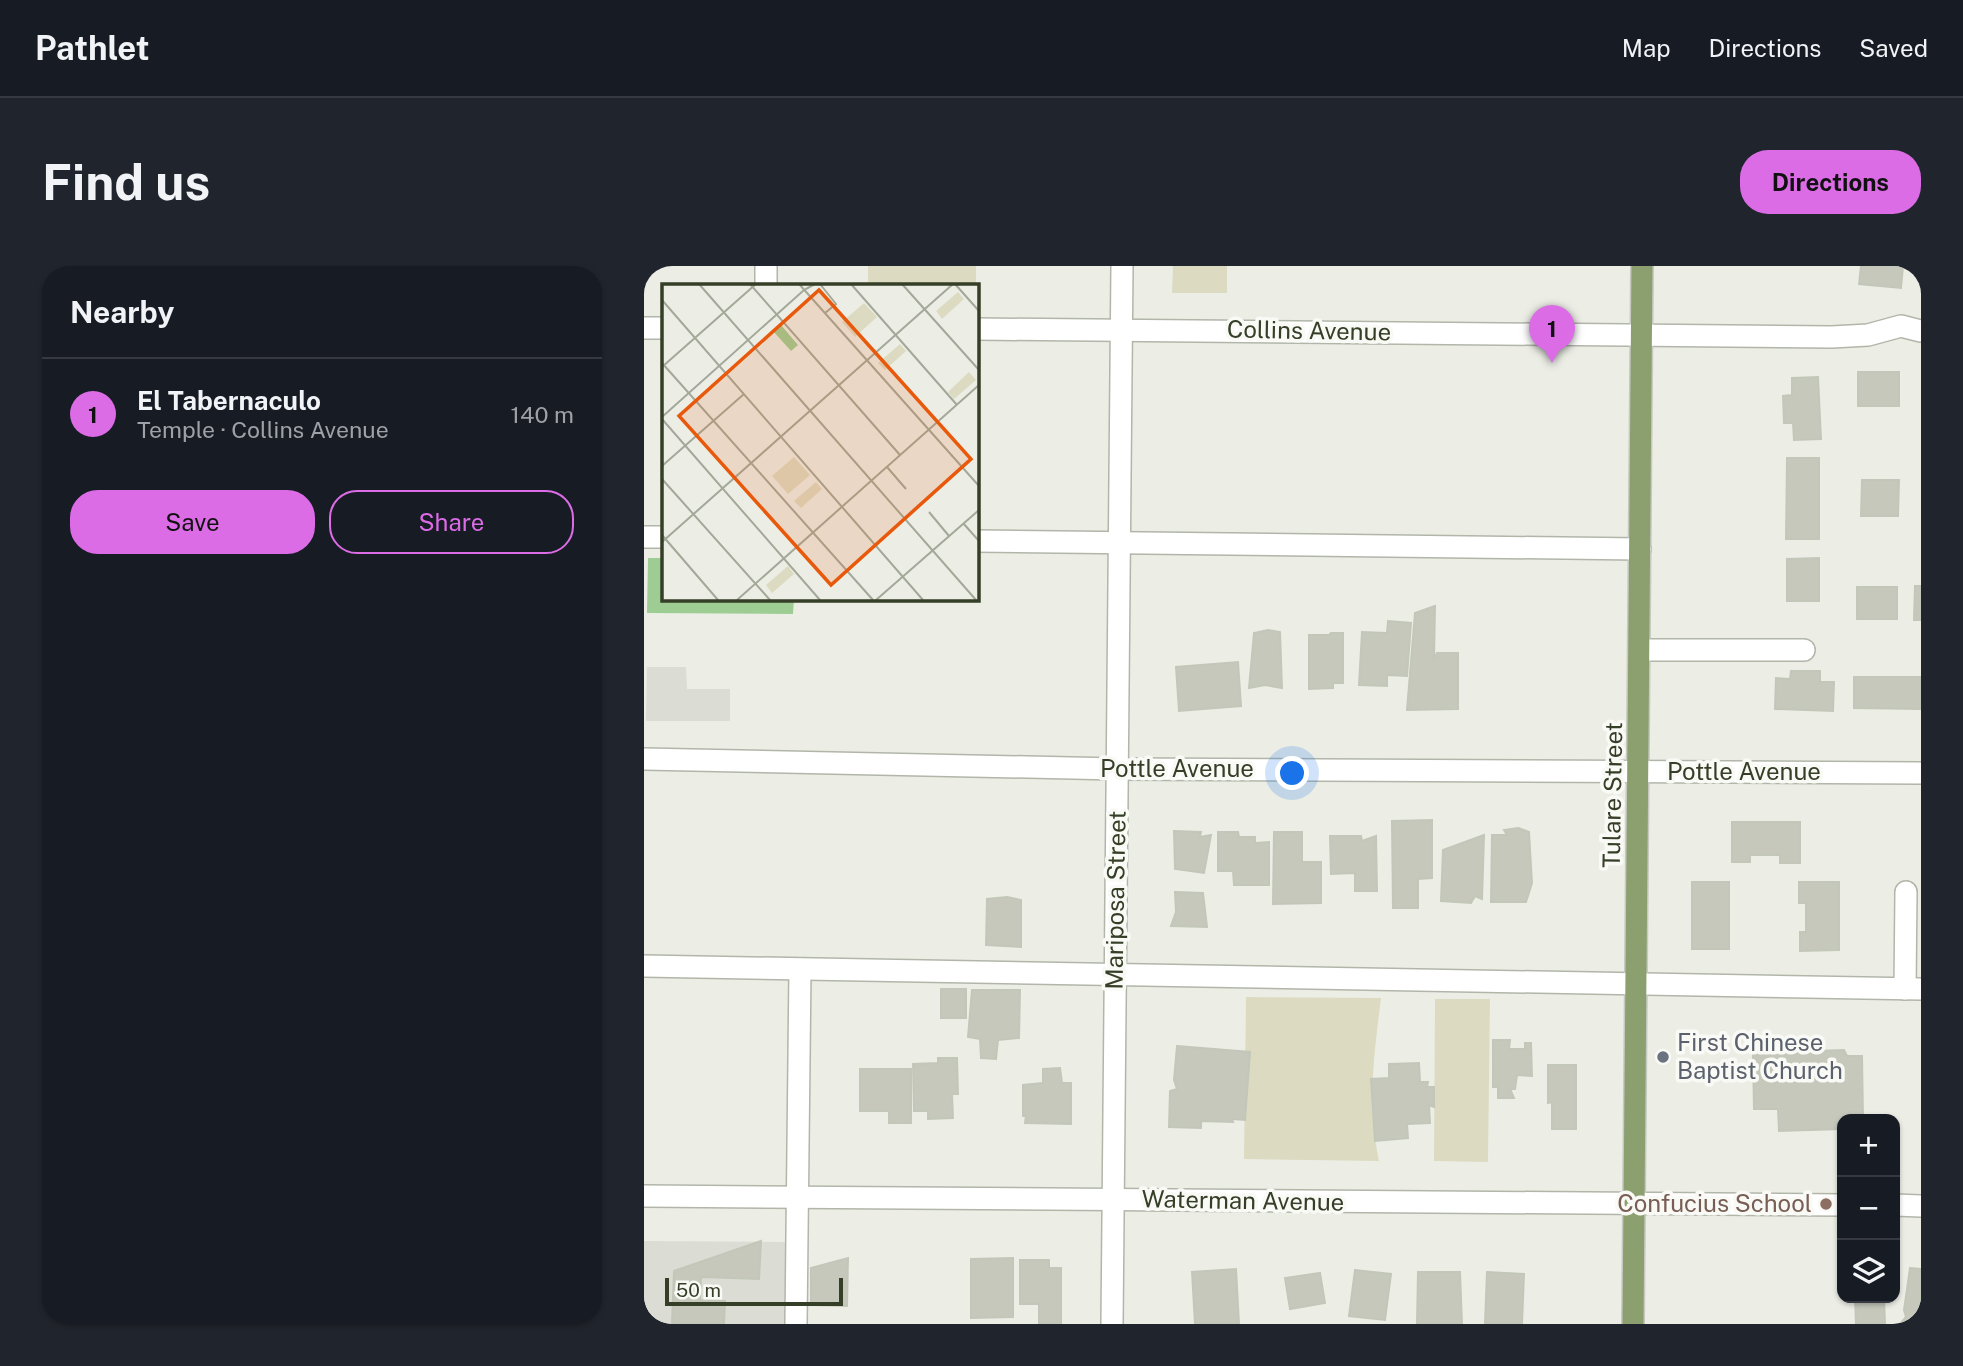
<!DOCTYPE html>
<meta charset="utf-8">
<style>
:root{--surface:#171b24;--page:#20242c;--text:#f1f3f6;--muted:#9ea1a6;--line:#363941;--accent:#db6ce6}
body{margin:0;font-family:"Public Sans",sans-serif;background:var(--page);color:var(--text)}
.controls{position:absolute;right:21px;bottom:21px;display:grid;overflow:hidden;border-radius:14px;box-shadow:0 2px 5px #0004}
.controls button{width:63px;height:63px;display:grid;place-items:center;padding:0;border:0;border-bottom:2px solid var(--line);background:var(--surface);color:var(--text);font:35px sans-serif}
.scale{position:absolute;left:21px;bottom:18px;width:178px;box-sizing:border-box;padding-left:7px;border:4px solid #353e26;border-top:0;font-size:19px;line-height:24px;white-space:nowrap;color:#353e26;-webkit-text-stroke:5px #f9faf6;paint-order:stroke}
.you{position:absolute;left:649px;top:508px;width:24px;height:24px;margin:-18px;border:5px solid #fff;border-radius:50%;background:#1a73e8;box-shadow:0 0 0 10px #1a73e833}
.badge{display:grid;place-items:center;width:46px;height:46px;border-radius:50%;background:var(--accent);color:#111;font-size:23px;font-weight:700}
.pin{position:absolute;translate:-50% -58px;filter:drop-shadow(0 2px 4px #0008)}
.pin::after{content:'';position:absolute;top:37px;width:24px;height:21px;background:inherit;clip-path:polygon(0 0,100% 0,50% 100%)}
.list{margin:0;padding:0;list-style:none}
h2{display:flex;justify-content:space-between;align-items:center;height:91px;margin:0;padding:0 28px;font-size:30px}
h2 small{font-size:23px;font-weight:400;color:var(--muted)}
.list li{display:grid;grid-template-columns:46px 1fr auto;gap:21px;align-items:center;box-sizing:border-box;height:112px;padding:0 28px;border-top:2px solid var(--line)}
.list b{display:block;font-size:26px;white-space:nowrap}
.list p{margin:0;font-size:23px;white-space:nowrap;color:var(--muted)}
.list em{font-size:23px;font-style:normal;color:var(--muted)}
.actions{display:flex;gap:14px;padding:21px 28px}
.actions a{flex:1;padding:16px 0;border:2px solid var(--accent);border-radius:28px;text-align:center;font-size:24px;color:var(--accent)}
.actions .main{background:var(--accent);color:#111}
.icon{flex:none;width:38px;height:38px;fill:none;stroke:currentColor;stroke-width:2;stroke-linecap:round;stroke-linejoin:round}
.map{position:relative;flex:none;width:1277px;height:1058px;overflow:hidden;border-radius:28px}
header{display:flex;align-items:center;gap:42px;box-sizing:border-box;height:98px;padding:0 35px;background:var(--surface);border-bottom:2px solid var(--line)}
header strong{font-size:33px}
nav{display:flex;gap:38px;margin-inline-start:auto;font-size:24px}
.intro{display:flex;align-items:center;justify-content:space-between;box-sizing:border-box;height:168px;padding:0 42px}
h1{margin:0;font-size:49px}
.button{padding:18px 32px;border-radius:28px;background:var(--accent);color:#111;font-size:24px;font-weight:700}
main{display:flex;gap:42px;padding:0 42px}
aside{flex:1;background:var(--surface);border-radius:28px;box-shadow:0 2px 5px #0004}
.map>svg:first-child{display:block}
.built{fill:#dbddd4}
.green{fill:#dcdbc1}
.water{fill:#9ecd94}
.building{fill:#c5c8bb;stroke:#c3c7b9;stroke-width:2}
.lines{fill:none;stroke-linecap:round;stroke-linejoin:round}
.minor-casing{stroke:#b1b6a9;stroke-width:24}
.major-casing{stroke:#c6c9c2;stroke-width:24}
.minor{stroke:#fff;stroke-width:21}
.major{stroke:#8b9f6f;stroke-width:21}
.worship-dot{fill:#6b7280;stroke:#f9faf6;stroke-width:2.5}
.education-dot{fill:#8d6e63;stroke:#f9faf6;stroke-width:2.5}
.labels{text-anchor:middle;stroke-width:7;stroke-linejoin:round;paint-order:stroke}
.street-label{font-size:24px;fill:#353e26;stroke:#f9faf6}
.worship-label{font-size:24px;fill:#5b616d;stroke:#f9faf6;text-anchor:start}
.education-label{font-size:24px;fill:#785e54;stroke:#f9faf6;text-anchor:end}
.inset-road{fill:none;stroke:#a3a899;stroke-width:2}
.view{fill:#e8590c;fill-opacity:0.15;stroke:#e8590c;stroke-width:3.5}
.inset-edge{fill:none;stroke:#353e26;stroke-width:3.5}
</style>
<header>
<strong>Pathlet</strong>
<nav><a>Map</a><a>Directions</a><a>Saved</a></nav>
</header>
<div class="intro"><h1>Find us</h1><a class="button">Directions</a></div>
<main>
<aside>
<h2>Nearby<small></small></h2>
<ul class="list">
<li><span class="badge">1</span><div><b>El Tabernaculo</b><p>Temple · Collins Avenue</p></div><em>140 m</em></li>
</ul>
<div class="actions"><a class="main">Save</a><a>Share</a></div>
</aside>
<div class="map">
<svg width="1277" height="1058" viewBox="0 0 1277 1058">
<rect width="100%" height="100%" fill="#eceee6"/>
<!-- built -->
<g class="built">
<polygon points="3,401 42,401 43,423 86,423 86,455 2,455"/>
<polygon points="0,975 143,976 142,1058 0,1058"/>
</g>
<!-- green -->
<g class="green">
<rect x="224" y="0" width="108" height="19"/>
<polygon points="529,0 583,0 583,27 528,27"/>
<path d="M602,731L737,732C730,789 723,837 735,895L600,893Z"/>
<polygon points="791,733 846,733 844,896 790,895"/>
</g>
<!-- water -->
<polygon class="water" points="4,292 19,292 19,332 150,333 149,348 3,347"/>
<!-- building -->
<g class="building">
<polygon points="1217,0 1259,0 1257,22 1215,18"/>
<rect x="1214" y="106" width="41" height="34"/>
<polygon points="1174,111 1177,173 1150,174 1149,157 1140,157 1139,130 1148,129 1148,112"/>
<polygon points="1143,192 1175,192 1175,273 1142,273"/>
<polygon points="1218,214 1255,214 1254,250 1217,250"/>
<polygon points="1175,292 1175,335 1143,335 1143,293"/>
<polygon points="1271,320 1277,320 1277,354 1270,354"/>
<rect x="1213" y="321" width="40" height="32"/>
<polygon points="791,340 790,393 793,387 814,387 814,443 763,444 771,347"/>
<polygon points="744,355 767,357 763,410 743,409 743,420 715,419 718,366 743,367"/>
<polygon points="624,364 636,366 638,422 621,419 605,422 610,367"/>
<polygon points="687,367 699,367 699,417 689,417 689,422 665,423 665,369 685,369"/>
<polygon points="594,396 597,440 535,445 532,401"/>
<polygon points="1147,405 1176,405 1176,416 1190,416 1189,445 1131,443 1132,412 1146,413"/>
<polygon points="1210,411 1277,411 1277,443 1210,442"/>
<polygon points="788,554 788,612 774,613 774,642 749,642 748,555"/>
<polygon points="1088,556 1156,556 1156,597 1136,597 1136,589 1106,589 1106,596 1088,596"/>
<polygon points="874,562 885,566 888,617 882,636 847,636 848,569 863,569 860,564"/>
<polygon points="530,565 557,566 556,571 567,569 560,607 531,603"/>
<polygon points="574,566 594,566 595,571 611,571 611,577 625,576 625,619 590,619 589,605 574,605"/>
<polygon points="630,566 658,566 658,596 677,596 677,637 629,638"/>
<polygon points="840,569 838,633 831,630 827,637 797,635 799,584"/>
<polygon points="686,570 717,570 718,575 732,570 733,625 711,625 711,607 687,608"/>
<rect x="1048" y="616" width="37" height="67"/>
<polygon points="1155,616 1195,616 1195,684 1156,685 1156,666 1162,666 1162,637 1155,637"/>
<polygon points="531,626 559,627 563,661 527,660 532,646"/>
<polygon points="363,631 377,634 377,681 342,679 343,633"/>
<rect x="297" y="723" width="25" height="29"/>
<polygon points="328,724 376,724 375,772 354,774 352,793 337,792 336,773 324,771"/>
<polygon points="849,774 866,774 865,783 881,783 881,777 887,777 888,810 873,809 871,823 866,823 870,832 854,832 854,821 849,821"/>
<polygon points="533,780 606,786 601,854 588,853 589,856 557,855 557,862 525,861 526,825 533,823 530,814"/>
<polygon points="1200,784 1203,790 1218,790 1219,853 1198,853 1198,863 1135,865 1134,843 1110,843 1109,787"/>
<polygon points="294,792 313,792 314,828 308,828 309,852 284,853 284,845 270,845 269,798 294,797"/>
<polygon points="775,797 776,816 784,816 783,821 790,821 790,841 785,839 786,857 763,858 764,872 731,875 727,813 745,812 745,798"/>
<polygon points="904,799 932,799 932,863 908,863 908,836 904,837"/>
<polygon points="416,802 418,817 427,817 427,858 381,857 382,850 379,850 379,819 399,817 399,803"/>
<polygon points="216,803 267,803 267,857 245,857 245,845 216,845"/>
<polygon points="117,975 115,1013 57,1011 56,1034 81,1035 80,1058 28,1058 30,1005"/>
<polygon points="204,992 203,1040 167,1039 167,1002"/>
<polygon points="369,992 369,1051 327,1052 327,993"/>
<polygon points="376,994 405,994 405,1002 417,1002 417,1058 395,1058 395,1038 376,1038"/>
<polygon points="1266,1002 1277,1003 1277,1058 1256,1058 1262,1051 1260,1044"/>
<polygon points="592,1003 595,1058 551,1058 548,1006"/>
<polygon points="711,1004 747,1008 741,1054 705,1050"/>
<polygon points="774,1006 816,1006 818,1058 773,1058"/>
<polygon points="843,1006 880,1008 878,1058 841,1058"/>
<polygon points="676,1007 681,1037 646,1043 641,1012"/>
<polygon points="1211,1032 1240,1032 1241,1058 1212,1058"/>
</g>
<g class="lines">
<!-- minor casing -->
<g class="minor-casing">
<g id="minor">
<polyline points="122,0 122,19"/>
<polyline points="0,62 19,62"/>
<polyline points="332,63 1188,71 1224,69 1257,60 1277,65"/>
<polyline points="0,271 19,271"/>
<polyline points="332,275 996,283"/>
<polyline points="996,384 1160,384"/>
<polyline points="0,493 473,503 1277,507"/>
<polyline points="0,700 1277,723"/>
<polyline points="1261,723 1262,626"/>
<polyline points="0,930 1198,939"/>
<polyline points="1251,939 1277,940"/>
<polyline points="152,1058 156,703"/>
<polyline points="468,1058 478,0"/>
</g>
</g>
<!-- major casing -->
<g class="major-casing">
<polyline id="major" points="989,1058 998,0"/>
</g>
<!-- minor -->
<use href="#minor" class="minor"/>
<!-- major -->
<use href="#major" class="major"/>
</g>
<!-- markers -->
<circle class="worship-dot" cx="1019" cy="791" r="7"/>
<circle class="education-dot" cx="1182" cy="938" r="7"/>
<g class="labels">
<!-- street labels -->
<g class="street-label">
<text transform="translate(665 65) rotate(1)" y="8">Collins Avenue</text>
<text x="533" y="511">Pottle Avenue</text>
<text x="1100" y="514">Pottle Avenue</text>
<text transform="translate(969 529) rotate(-89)" y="8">Tulare Street</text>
<text transform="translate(472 634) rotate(-89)" y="8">Mariposa Street</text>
<text transform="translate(599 935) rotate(1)" y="8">Waterman Avenue</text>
</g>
<!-- worship labels -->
<g class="worship-label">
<text x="1033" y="785">First Chinese<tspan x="1033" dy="28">Baptist Church</tspan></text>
</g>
<!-- education labels -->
<g class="education-label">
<text x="1168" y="946">Confucius School</text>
</g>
</g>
<!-- overview -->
<g transform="translate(18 18)">
<rect width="317" height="317" fill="#eceee6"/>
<path d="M296,8L302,15L280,35L274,27ZM202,19L215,33L193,53L180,38ZM238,60L244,67L223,86L216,79ZM307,88L314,96L292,115L286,108ZM132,173L148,191L126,210L110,192ZM154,198L160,205L139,224L132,217ZM126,282L132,290L110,309L104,301Z" fill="#dcdbc1"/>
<path d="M119,41L136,61L129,67L111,47Z" fill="#9ecd94"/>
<path class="inset-road" d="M37,0L314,316M88,0L238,171M137,0L317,202M158,0L174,20L163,29M189,0L295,121M240,0L317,86M293,0L317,27M0,16L261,316M0,79L211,316M0,83L94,0M0,133L142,6L153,0M0,135L158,316M0,182L82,110M225,183L244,205M0,195L108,316M267,228L287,252M301,239L317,257M0,251L56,316M0,258L291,0M75,316L317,101M214,316L317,226"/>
<path class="view" d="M157,6L309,175L169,301L17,132Z"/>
<rect width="317" height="317" class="inset-edge"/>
</g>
</svg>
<div class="controls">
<button>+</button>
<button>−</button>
<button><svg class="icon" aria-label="layers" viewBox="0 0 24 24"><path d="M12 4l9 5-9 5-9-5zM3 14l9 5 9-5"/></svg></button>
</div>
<div class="scale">50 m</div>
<div class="you"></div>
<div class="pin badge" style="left:908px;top:97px">1</div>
</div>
</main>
